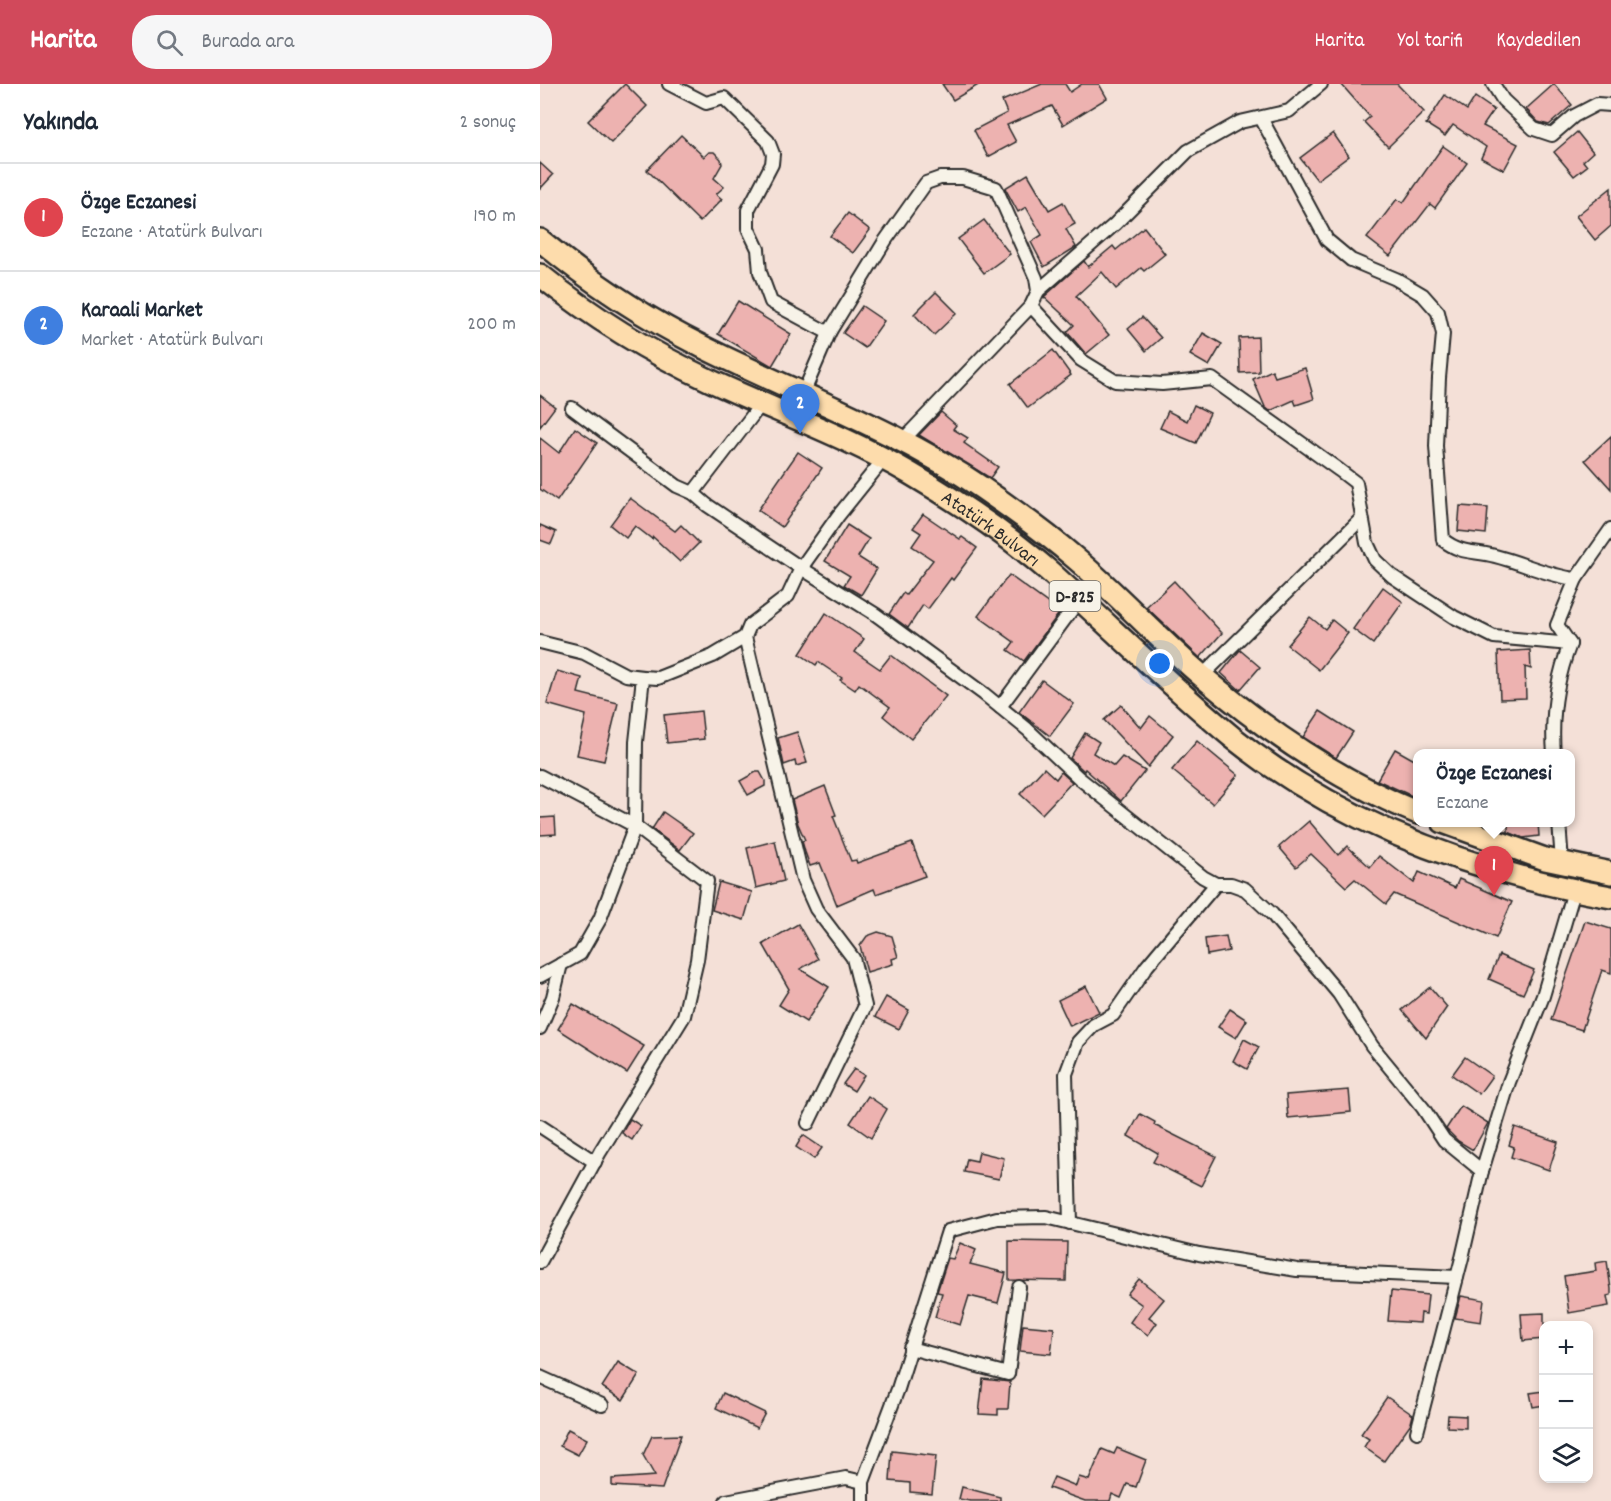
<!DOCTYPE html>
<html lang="tr">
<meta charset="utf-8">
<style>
:root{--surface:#fff;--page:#f6f6f7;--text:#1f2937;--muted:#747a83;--line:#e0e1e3;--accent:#d1495b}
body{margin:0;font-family:Dekko,sans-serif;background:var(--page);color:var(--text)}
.controls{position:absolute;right:18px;bottom:18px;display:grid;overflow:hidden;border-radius:12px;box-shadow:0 3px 9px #0003}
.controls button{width:54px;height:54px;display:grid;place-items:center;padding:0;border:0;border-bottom:2px solid var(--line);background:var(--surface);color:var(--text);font:30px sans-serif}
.you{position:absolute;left:620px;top:580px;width:21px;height:21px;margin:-15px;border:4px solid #fff;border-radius:50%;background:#1a73e8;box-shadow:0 0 0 9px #1a73e833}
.badge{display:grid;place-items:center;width:39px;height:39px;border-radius:50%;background:var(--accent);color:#fff;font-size:20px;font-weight:700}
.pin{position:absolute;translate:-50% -50px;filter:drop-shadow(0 2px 3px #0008)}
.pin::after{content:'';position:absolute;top:32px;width:21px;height:18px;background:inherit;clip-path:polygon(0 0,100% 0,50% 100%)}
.popup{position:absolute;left:873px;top:665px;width:162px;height:78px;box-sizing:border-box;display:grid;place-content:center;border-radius:12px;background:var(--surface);filter:drop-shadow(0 2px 4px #0005);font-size:20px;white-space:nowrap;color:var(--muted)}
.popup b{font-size:22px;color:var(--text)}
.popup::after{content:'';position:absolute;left:50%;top:100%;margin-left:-12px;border:12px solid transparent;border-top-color:var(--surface)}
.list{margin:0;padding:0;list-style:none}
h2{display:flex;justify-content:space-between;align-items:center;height:78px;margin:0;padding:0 24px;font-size:26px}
h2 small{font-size:20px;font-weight:400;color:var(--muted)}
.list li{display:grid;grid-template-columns:39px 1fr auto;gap:18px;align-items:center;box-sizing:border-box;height:108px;padding:0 24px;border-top:2px solid var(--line)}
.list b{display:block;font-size:22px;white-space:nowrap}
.list p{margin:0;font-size:20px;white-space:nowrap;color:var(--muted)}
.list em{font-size:20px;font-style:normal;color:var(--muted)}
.icon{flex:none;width:33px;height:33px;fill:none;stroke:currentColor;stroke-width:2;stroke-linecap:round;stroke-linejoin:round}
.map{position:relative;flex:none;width:1071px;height:1417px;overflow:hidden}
header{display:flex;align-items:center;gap:36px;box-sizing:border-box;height:84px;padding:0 30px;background:var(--accent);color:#fff}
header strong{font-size:28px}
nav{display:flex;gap:33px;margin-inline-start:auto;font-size:21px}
.search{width:420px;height:54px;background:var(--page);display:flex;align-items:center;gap:15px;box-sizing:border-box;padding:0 21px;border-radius:24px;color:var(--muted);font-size:22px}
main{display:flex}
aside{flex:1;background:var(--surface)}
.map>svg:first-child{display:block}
.building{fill:#edb2b0;stroke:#2b2b2b;stroke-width:1.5}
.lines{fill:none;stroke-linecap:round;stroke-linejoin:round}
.minor-casing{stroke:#2b2b2b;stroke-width:16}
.trunk-casing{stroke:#2b2b2b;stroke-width:26}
.minor{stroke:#f7f3e8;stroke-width:12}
.trunk{stroke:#fddcac;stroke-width:21}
.labels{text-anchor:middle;stroke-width:6;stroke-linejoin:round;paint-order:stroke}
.shield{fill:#f7f3e8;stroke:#686764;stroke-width:1.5}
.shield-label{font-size:18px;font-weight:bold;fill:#2b2b2b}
.street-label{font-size:20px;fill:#2b2b2b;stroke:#f7f3e8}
</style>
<header>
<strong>Harita</strong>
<div class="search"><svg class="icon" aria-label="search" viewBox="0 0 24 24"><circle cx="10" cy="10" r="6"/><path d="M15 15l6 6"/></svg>Burada ara</div>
<nav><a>Harita</a><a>Yol tarifi</a><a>Kaydedilen</a></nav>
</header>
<main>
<aside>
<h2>Yakında<small>2 sonuç</small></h2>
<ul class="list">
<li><span class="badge" style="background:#e0444e">1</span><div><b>Özge Eczanesi</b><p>Eczane · Atatürk Bulvarı</p></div><em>190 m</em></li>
<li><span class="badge" style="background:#3f7fe0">2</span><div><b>Karaali Market</b><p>Market · Atatürk Bulvarı</p></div><em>200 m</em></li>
</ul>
</aside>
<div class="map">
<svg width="1071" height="1417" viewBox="0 0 1071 1417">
<rect width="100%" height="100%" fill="#f4e0d7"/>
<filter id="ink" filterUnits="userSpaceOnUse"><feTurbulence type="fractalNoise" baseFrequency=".0167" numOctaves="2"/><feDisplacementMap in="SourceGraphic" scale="12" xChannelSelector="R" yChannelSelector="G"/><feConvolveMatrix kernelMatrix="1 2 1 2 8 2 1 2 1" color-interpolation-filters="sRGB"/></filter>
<g filter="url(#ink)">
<!-- building -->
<g class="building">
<polygon points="85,0 107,22 71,59 48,37"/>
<polygon points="402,0 440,0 413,16"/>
<polygon points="502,0 525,0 530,8 542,0 559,0 567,14 523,41 512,22 467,41 476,58 448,73 434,46 467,29 462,17"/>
<polygon points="801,0 857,0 884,28 848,63 824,38 830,33"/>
<polygon points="1014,0 1032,21 1009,41 998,38 986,25"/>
<polygon points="905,11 927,26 935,13 954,26 943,42 978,60 964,86 941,74 946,63 913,41 905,52 886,40"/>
<polygon points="1037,48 1053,68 1043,77 1047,82 1034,92 1014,68"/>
<polygon points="793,49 809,72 777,96 760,74"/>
<polygon points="141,51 164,73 169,68 174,68 181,75 182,80 174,94 184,103 176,110 182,115 160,138 107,86"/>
<polygon points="903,62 927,79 895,124 890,120 850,172 827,154 857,115 863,119"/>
<polygon points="0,79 13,91 0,105"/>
<polygon points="488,90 509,126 523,118 535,140 526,145 536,163 504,183 491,158 502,151 486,123 478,128 465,104"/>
<polygon points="1071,104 1071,142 1055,156 1036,132"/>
<polygon points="308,129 330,146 313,169 290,152"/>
<polygon points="444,136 470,170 444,189 418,155"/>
<polygon points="604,143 625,170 604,187 601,184 576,205 562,188 536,212 569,251 546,270 527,248 534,241 504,213 544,177 548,183 573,162 576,166"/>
<polygon points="396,208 417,229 394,251 374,230"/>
<polygon points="198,217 251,250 232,282 178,250"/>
<polygon points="322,222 344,237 325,264 303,249"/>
<polygon points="602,233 621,254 606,267 588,245"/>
<polygon points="663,249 682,260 669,282 650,271"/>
<polygon points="718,253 719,288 700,289 699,254"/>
<polygon points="513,266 531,291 488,324 470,300"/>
<polygon points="765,284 774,315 756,321 754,316 730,327 725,323 713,295 732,286 735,293"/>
<polygon points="0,311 15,323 0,343"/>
<polygon points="654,321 670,329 656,359 620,344 628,327 647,337"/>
<polygon points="401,328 416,341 413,345 428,354 424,359 458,383 450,394 379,351"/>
<polygon points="35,344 57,359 17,417 0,405 0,354 19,369"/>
<polygon points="1071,352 1071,405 1045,376"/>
<polygon points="258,368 282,384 242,443 218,426"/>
<polygon points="90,414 135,447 141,441 159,459 140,478 113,453 112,455 95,442 86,454 70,441"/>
<polygon points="920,422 948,424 946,450 918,447"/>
<polygon points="383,430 420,455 422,453 437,464 413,496 411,494 388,525 383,521 368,544 349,530 363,509 366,511 393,476 372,462 381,449 373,444"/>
<polygon points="0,441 16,448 11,460 0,456"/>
<polygon points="307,441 329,455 318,473 337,485 321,511 304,501 310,492 285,477"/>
<polygon points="469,491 520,528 484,577 468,566 474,558 438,532"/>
<polygon points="634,497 682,549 660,574 606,523"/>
<polygon points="843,503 863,518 833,560 813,545"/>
<polygon points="286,529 324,555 315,568 340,585 351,571 406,612 371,655 343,632 350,623 319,600 315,606 300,596 302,594 278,578 276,581 260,570"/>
<polygon points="770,533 785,545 792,536 808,549 779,586 747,561"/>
<polygon points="700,566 720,583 700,606 681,589"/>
<polygon points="990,566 991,585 985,583 986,614 960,615 958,568"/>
<polygon points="17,587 42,594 38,609 78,619 64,677 37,671 46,631 7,620"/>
<polygon points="502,596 534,620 510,652 479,628"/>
<polygon points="581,621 601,644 610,632 633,651 608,683 564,636"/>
<polygon points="161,627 164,655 127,659 124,631"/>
<polygon points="780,627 813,648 796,674 763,653"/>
<polygon points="257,648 267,679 256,682 255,677 244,681 238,654"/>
<polygon points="545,649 559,658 553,669 574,682 582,673 605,687 581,717 545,685 544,687 530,674"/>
<polygon points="657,657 698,691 673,720 632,686"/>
<polygon points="855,665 878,678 878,702 872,712 837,696"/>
<polygon points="504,684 516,695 521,688 532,698 502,730 480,710"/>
<polygon points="216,688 220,688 225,697 225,702 208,711 200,697"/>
<polygon points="285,702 296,731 293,732 311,777 316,776 317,779 372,759 385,792 336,810 334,805 297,821 280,779 270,782 265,768 262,757 265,756 258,740 252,716"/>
<polygon points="123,728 153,749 140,766 112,745"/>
<polygon points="15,733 16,750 0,751 0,734"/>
<polygon points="769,737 798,771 807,762 830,783 839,772 874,799 879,788 915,804 919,795 972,818 956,854 854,810 846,820 815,795 806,803 771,770 756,783 739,763"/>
<polygon points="968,738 998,738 999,752 983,754 968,748"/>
<polygon points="235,757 244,797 216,804 207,764"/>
<polygon points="179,798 212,808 204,836 172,826"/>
<polygon points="1045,837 1071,845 1071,889 1062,886 1042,946 1011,936"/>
<polygon points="258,840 278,875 260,885 289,903 266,938 239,921 249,905 223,860"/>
<polygon points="338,848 352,852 358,873 352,875 353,880 327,888 320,862 327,852"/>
<polygon points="686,852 689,867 667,871 665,855"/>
<polygon points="959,871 994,886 983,910 949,895"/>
<polygon points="546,902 559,928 530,942 518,916"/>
<polygon points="890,903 907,923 886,954 862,926"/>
<polygon points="346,913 369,926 359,945 335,933"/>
<polygon points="33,920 104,962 87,989 18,945"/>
<polygon points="690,925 707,936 696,954 678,943"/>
<polygon points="704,955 719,963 707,985 693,977"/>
<polygon points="925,973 952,992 939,1010 912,991"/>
<polygon points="314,985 324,991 314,1007 303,1000"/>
<polygon points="809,1006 811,1028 748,1034 746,1011"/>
<polygon points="328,1012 347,1025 331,1054 310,1039"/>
<polygon points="921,1022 948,1039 933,1066 918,1057 906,1045"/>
<polygon points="600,1030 615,1038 614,1041 676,1072 661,1102 613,1078 618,1069 588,1052"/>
<polygon points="90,1035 101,1042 92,1056 82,1049"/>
<polygon points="975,1043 1018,1058 1009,1086 971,1073 974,1063 969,1061"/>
<polygon points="263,1051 282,1064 274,1075 256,1063"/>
<polygon points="439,1068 464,1074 459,1095 424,1088 427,1075 437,1077"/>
<polygon points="469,1157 527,1158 526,1197 469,1196"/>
<polygon points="420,1159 436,1166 430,1180 466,1189 458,1219 429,1212 420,1241 395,1233 402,1209 397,1208 408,1174 413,1175"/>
<polygon points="1067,1177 1071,1205 1071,1211 1067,1212 1069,1222 1029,1229 1024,1192 1056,1187 1055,1179"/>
<polygon points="599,1195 624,1215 609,1233 617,1239 608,1251 590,1238 602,1221 587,1210"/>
<polygon points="851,1207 888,1211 886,1230 881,1229 880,1239 848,1237"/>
<polygon points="921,1212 944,1216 941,1238 915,1234"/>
<polygon points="1004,1229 1004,1255 983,1257 981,1230"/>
<polygon points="483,1241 514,1244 511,1270 480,1267"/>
<polygon points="78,1278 99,1291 83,1316 62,1303"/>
<polygon points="443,1295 470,1298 468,1325 458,1325 458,1331 439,1330"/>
<polygon points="1004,1307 1004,1321 993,1323 990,1309"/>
<polygon points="183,1309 225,1329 217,1344 176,1324"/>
<polygon points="847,1313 873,1331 871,1339 844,1377 824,1363 829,1355 821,1350"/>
<polygon points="908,1331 926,1332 926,1344 907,1343"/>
<polygon points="28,1345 47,1355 38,1371 20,1362"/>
<polygon points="141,1351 122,1405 72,1402 72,1395 115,1392 103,1371 112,1352"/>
<polygon points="577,1364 606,1376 596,1403 587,1400 581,1414 572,1410 570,1417 545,1417 509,1404 514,1393 536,1402 539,1393 549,1396 562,1365 574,1370"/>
<polygon points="352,1367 396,1372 392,1410 370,1408 370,1399 350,1397"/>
<polygon points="422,1403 460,1413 460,1417 430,1417 419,1415"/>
</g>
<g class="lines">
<!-- minor casing -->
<g class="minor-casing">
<g id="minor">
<polyline points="129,0 166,19 184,14 228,57 233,70 232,80 208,126 208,144 218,165 220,188 231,218 283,246 290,247"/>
<polyline points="953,0 963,16 994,45 1012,51 1034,32 1057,20 1071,21"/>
<path d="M721,34L787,156L811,176L856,195L883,211L898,228L903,250L899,294L896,362L903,456C923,471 933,466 955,472C983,479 1008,492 1036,495"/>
<polyline points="498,207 575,140 648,67 700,38 749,27 781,0"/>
<polyline points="491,222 541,276 575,297 622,300 672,295 799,386 816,399 827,459 835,476 852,492 914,533 954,553 1030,560"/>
<polyline points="263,310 290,247 345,157 386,99 400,94 423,94 456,104 496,194 498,207 491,222 361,358"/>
<polyline points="32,324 137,402 153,409 167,421 261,484 335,530 444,610 487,645 539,694 663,793 676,800 691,800 705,805 732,830 799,910 832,962 883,1024 904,1056 942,1087"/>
<polyline points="153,409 222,319"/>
<polyline points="205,553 263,796 276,825 313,874 325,922 268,1039"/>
<polyline points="0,558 44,569 86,591 103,593 118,594 173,572 205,553 210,541 248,512 261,484 298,432 343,376"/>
<polyline points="662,592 821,435"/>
<polyline points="460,623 539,516"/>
<path d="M1014,670C1011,633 1017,594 1030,560L1017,541L1036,495L1071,445"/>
<polyline points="0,692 95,742 167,797 157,876 144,932 60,1068 0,1178"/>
<polyline points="1019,738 1022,778"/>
<polyline points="0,892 40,870 60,835 95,742 96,658 103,593"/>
<polyline points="0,944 13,913 21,880"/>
<polyline points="0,1042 55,1078"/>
<polyline points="530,1139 526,990 538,958 554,941 573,931 607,882 676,800"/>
<polyline points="370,1264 468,1290 479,1203"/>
<polyline points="0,1293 62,1321"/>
<polyline points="877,1348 922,1174 942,1087 969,998 1003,912 1034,807"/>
<polyline points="186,1417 306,1394 323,1398"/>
<polyline points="323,1417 323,1398 358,1305 408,1147 457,1134 506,1133 659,1170 757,1186 917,1193"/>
</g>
</g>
<!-- trunk casing -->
<g class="trunk-casing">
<g id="trunk">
<path d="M0,156C50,198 105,234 163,263C255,309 357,346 442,404C474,426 506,449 535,474C580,512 619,556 663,593C728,648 799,697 878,729"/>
<path id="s1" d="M0,191C52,233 111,269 171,297C238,328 308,353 371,390C417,417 470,453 510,488C571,543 629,601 692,653C801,740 936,789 1071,813"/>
<polyline points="903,738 1005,775 1071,789"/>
</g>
</g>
<!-- minor -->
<use href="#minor" class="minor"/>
<!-- trunk -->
<use href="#trunk" class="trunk"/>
</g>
</g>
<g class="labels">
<!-- shield labels -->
<rect class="shield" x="509.5" y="497" width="51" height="30" rx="4.5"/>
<g class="shield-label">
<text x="535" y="518">D-825</text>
</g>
<!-- street labels -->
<g class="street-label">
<text dy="7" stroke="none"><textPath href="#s1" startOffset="519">Atatürk Bulvarı</textPath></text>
</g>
</g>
</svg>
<div class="controls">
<button>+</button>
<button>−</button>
<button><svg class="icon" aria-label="layers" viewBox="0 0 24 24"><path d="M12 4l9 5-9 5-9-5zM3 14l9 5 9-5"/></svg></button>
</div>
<div class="you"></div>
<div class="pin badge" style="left:954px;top:812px;background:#e0444e">1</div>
<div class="popup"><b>Özge Eczanesi</b>Eczane</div>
<div class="pin badge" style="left:260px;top:350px;background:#3f7fe0">2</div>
</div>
</main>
